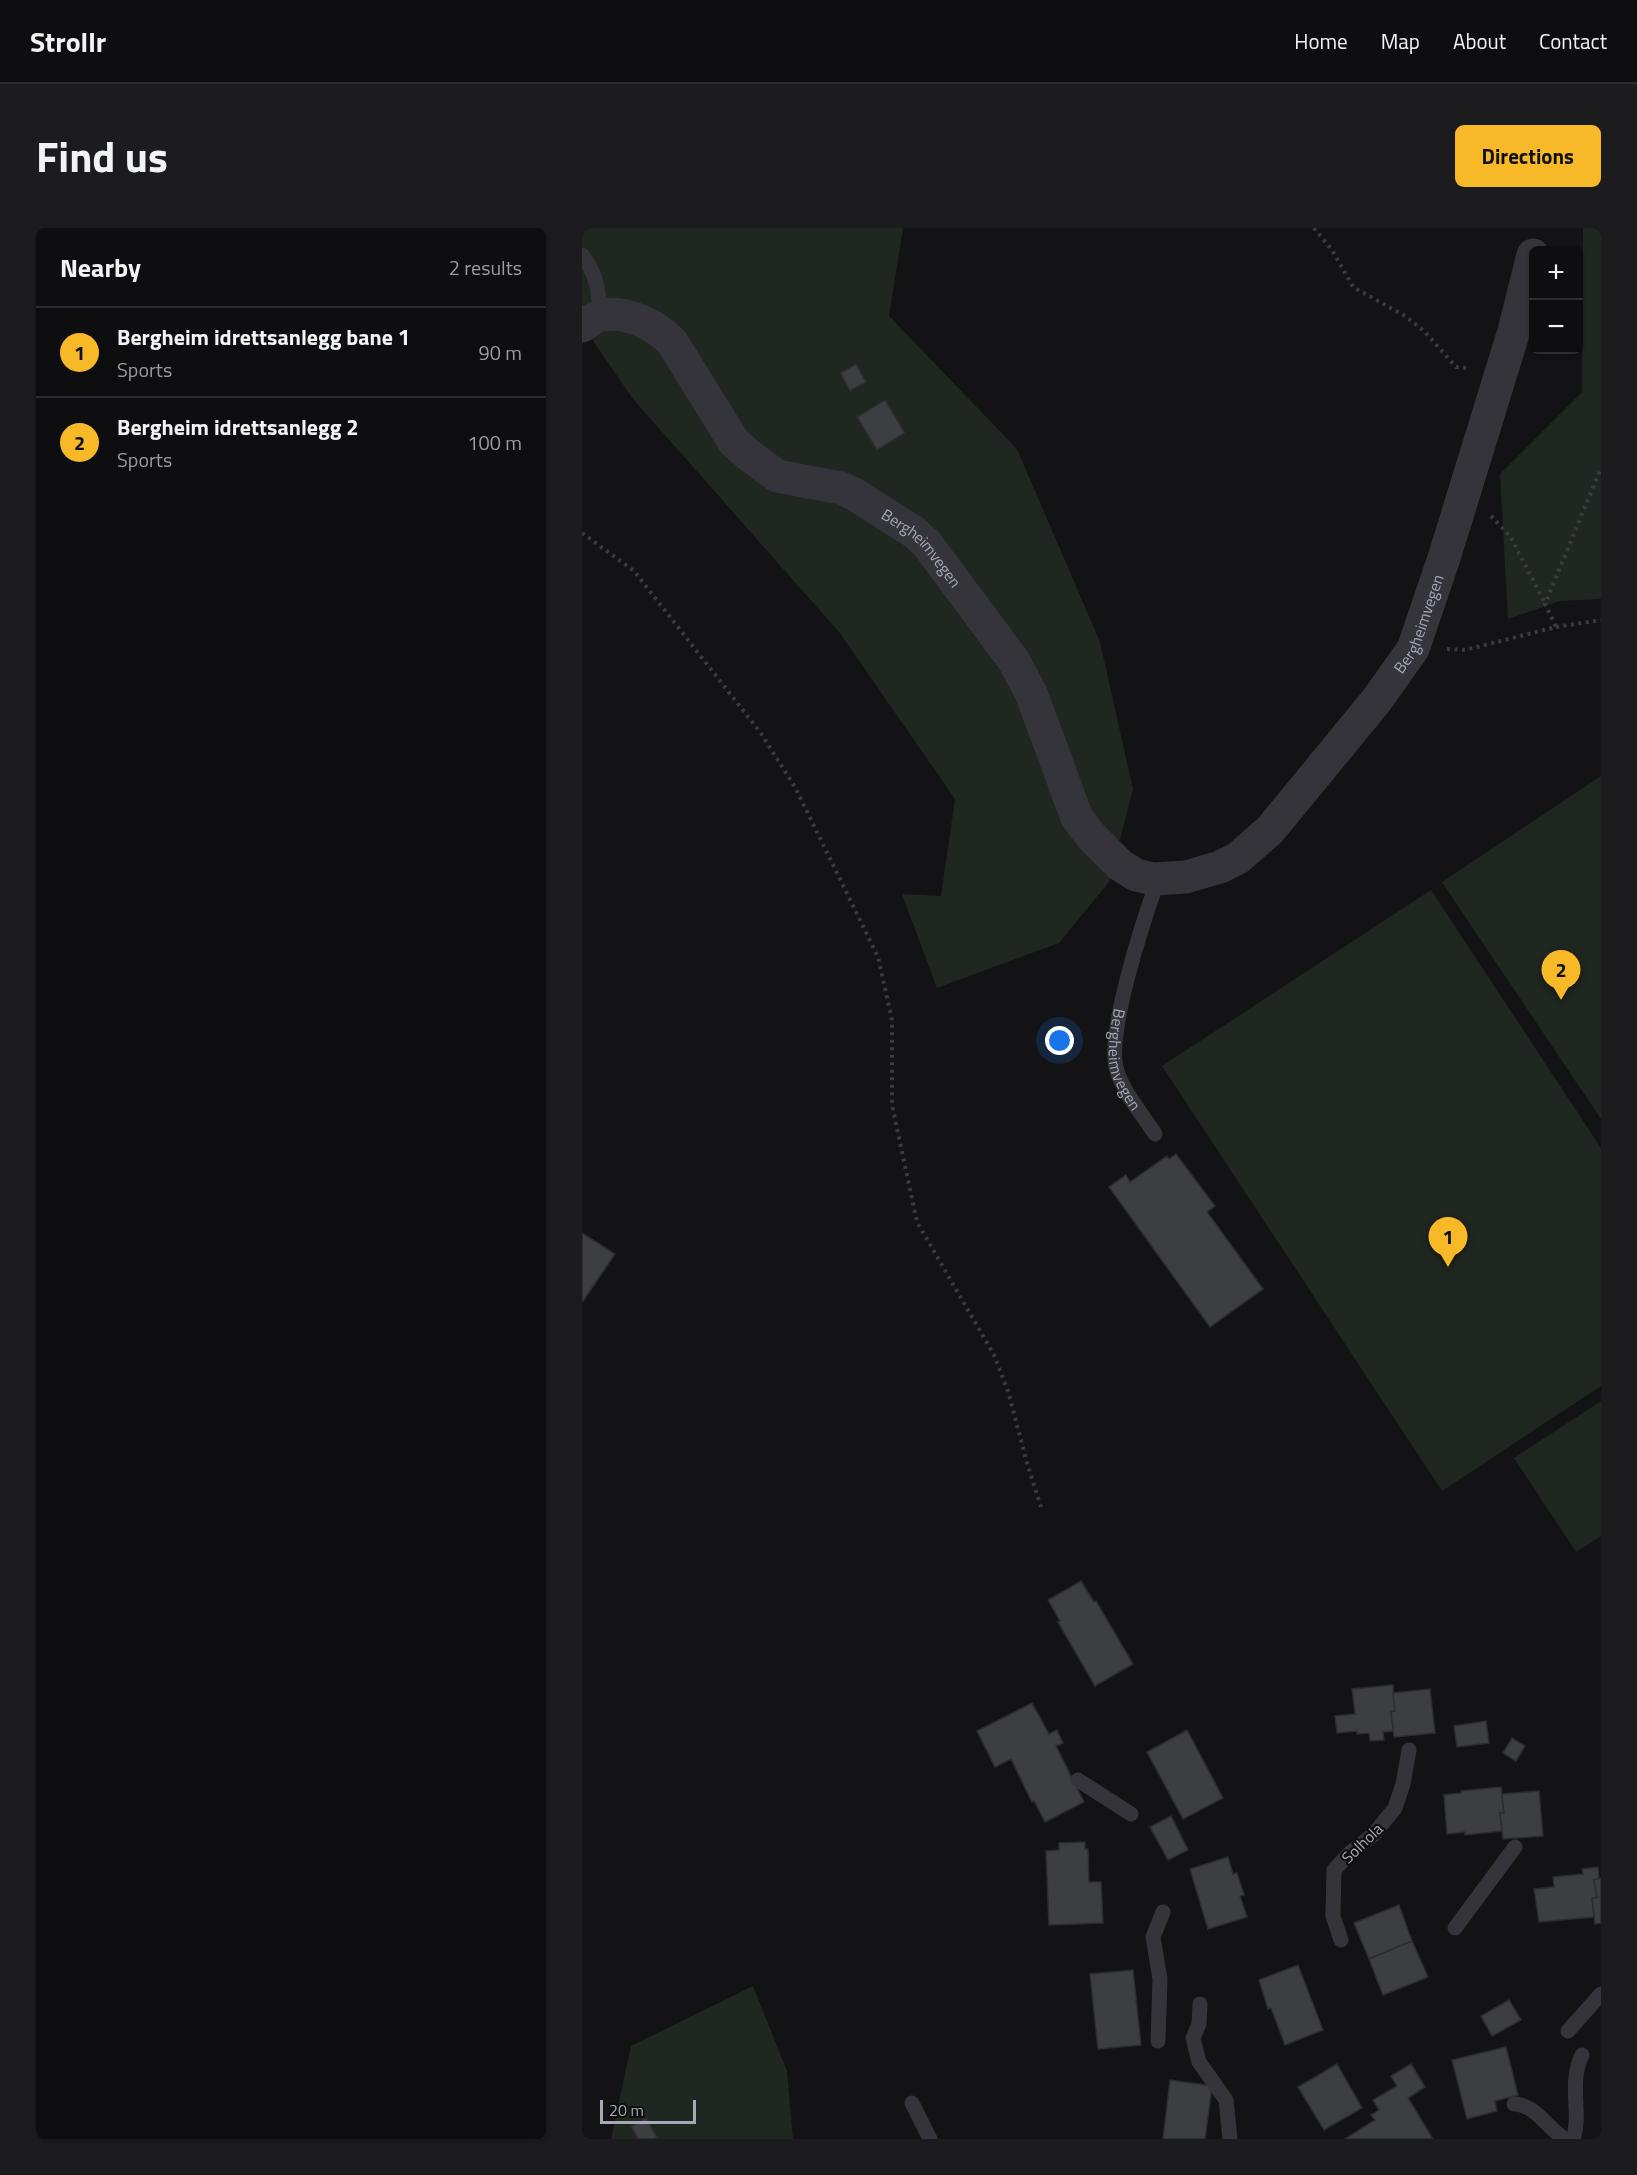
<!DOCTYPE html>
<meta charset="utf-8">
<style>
:root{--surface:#0e0e10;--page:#1c1c1e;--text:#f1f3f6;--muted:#9b9c9f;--line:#2e2e30;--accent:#f7b928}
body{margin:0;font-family:"Titillium Web",sans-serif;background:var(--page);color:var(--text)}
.controls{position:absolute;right:18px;top:18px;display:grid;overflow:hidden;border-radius:9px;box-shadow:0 2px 4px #0004}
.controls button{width:54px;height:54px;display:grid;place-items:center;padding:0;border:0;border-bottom:2px solid var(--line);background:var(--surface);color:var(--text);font:30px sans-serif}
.scale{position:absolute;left:18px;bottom:15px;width:96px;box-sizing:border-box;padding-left:6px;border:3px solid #a4a9b5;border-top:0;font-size:16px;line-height:21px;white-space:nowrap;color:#a4a9b5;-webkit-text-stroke:4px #0e0e0f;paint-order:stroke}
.you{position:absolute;left:478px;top:813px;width:21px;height:21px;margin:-15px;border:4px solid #fff;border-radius:50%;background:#1a73e8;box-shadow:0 0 0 9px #1a73e833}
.badge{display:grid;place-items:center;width:39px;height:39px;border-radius:50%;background:var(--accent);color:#111;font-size:20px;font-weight:700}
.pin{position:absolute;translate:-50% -50px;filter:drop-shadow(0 2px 3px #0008)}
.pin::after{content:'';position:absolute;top:32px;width:21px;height:18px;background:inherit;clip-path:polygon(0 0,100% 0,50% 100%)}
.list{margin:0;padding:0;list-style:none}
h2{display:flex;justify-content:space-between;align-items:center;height:78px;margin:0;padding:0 24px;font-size:26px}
h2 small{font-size:20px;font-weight:400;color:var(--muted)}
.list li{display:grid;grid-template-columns:39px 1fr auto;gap:18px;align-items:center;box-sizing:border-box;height:90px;padding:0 24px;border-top:2px solid var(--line)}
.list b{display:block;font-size:22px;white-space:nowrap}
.list p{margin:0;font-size:20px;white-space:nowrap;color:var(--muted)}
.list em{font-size:20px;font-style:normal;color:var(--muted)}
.map{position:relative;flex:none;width:1019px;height:1911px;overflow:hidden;border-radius:9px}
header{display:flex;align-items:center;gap:36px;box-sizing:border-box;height:84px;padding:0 30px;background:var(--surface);border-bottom:2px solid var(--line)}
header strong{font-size:28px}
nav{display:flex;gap:33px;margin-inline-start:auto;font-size:21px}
.intro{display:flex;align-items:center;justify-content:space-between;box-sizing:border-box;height:144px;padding:0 36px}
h1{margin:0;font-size:42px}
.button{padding:15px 27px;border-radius:9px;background:var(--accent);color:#111;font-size:21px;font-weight:700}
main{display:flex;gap:36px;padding:0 36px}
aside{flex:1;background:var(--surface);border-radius:9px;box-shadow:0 2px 4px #0004}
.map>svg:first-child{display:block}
.green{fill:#1f2720}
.building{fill:#3d3e42;stroke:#2d2d31;stroke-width:1.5}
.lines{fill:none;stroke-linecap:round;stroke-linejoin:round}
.path{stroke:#3a3b41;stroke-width:4;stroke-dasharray:3 4.5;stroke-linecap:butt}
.service{stroke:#34343a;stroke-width:15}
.tertiary{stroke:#34343a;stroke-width:33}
.labels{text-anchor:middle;stroke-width:4.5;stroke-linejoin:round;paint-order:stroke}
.street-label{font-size:16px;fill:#a4a9b5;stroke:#0e0e0f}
</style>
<header>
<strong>Strollr</strong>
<nav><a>Home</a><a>Map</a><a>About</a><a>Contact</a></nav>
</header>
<div class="intro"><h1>Find us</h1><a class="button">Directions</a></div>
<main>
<aside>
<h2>Nearby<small>2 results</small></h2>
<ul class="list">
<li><span class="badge">1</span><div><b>Bergheim idrettsanlegg bane 1</b><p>Sports</p></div><em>90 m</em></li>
<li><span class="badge">2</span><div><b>Bergheim idrettsanlegg 2</b><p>Sports</p></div><em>100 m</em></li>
</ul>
</aside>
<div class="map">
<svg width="1019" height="1911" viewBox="0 0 1019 1911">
<rect width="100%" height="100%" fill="#131315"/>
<!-- green -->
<g class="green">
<polygon points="0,0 321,0 307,88 435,221 518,414 551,561 527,654 477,715 355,760 320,666 359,668 373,571 257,404 51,171 0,97"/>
<polygon points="1001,0 1019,0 1019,371 978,373 926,391 918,246 1000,164"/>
<polygon points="1019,548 1019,891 860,654"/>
<polygon points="849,662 1019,920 1019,1158 860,1263 580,838"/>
<polygon points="1019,1173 1019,1308 994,1324 932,1230"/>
<polygon points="171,1758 205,1843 211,1911 29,1911 49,1818"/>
</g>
<!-- building -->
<g class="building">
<polygon points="274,136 284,154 268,163 258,145"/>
<polygon points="303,172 323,205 295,222 275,189"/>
<polygon points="594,926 633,978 625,984 681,1061 628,1099 527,959 544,947 548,954 585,928 587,931"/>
<polygon points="0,1005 33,1026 1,1073 0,1072"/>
<polygon points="499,1353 512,1374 514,1373 551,1436 513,1458 476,1394 478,1393 466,1372"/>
<polygon points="811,1457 813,1483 809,1484 812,1503 801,1504 802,1512 788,1513 787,1505 775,1506 775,1503 755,1505 753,1488 773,1486 770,1461"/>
<polygon points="848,1461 853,1505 812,1509 809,1484 813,1483 811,1465"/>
<polygon points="450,1475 467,1506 475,1502 481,1515 474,1518 502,1574 463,1594 452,1573 450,1574 429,1531 413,1539 395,1503"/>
<polygon points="904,1493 907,1515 875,1519 872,1498"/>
<polygon points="605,1502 641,1570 601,1591 565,1524"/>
<polygon points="930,1510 943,1518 934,1533 921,1525"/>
<polygon points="919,1559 922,1585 918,1585 920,1603 883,1607 883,1604 865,1606 862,1567 879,1565 879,1563"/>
<polygon points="957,1563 961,1608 921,1611 918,1585 922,1585 920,1566"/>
<polygon points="589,1588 606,1622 586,1632 568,1599"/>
<polygon points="503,1614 503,1621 506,1621 507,1654 519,1654 521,1695 467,1697 464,1623 477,1622 477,1615"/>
<polygon points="646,1629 651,1646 655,1645 662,1667 658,1668 665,1689 626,1701 608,1641"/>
<polygon points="1016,1639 1017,1651 1012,1652 1015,1670 1010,1670 1012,1689 957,1694 952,1661 972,1659 971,1649 1001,1646 1000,1641"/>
<polygon points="1019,1650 1019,1695 1013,1696 1010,1670 1015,1670 1012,1652"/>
<polygon points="817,1677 830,1713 787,1731 772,1695"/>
<polygon points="830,1713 846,1749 801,1767 787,1731"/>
<polygon points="716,1737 741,1802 703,1817 689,1780 686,1781 677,1752"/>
<polygon points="551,1742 559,1817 516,1821 508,1746"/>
<polygon points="927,1772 939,1792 910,1808 899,1788"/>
<polygon points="924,1819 936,1867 913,1873 915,1883 885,1891 870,1832"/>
<polygon points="755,1836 780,1880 742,1902 716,1859"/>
<polygon points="829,1836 843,1859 826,1870 851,1911 763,1911 793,1892 789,1887 797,1882 791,1872 815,1858 809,1848"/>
<polygon points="588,1852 630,1858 623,1911 581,1911"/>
<polygon points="64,1890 75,1909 72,1911 56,1911 49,1898"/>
</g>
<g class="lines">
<!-- path -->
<g class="path">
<polyline points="732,0 750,22 771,59 823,88 842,103 874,139 887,140"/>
<polyline points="909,288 928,308 963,375"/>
<polyline points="0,305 52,343 178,504 213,559 296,729 310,792 310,877 335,994 412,1127 426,1163 445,1235 459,1279"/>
<polyline points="974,399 1019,392"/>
<polyline points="865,421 883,422 974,399 963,376 1019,240"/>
</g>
<!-- service -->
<g class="service">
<path d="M0,27C15,46 17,64 18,87"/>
<path id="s1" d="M571,651L575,654C562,691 523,808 535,843C542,865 560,886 573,906"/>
<polyline points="496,1552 549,1586"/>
<polyline points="873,1700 933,1619"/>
<polyline points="759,1712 751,1688 752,1642 769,1624 791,1607 813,1580 821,1556 827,1522"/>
<polyline points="618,1776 617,1796 611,1810 617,1834 644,1872 648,1911"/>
<polyline points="986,1803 1019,1766"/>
<polyline points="576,1813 578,1751 571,1709 581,1684"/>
<polyline points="330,1875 348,1911"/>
<path d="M932,1876C953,1876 966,1901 983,1911"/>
<path d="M991,1911C1000,1886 986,1856 1000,1827"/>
</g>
<!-- tertiary -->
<path class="tertiary" id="s2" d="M0,98C6,94 14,88 21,87C45,83 74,97 90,114L152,214L168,228L195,248L259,260L272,266L332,304L345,316L432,433L449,465L495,590L510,609L538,637L554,647L571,651L604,649L638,639L656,630L688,602L794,473L831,421L862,330L932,103L951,27"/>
</g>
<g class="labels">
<!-- street labels -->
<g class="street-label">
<text dy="6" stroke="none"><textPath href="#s2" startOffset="440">Bergheimvegen</textPath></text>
<text dy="6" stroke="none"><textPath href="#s2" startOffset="1244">Bergheimvegen</textPath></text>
<text dy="6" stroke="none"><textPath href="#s1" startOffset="190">Bergheimvegen</textPath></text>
<text transform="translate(780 1615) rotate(-44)" y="6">Solhola</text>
</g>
</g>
</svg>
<div class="controls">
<button>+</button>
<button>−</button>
</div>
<div class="scale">20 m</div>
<div class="you"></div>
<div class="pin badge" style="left:866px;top:1039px">1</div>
<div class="pin badge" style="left:979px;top:772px">2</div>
</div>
</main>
